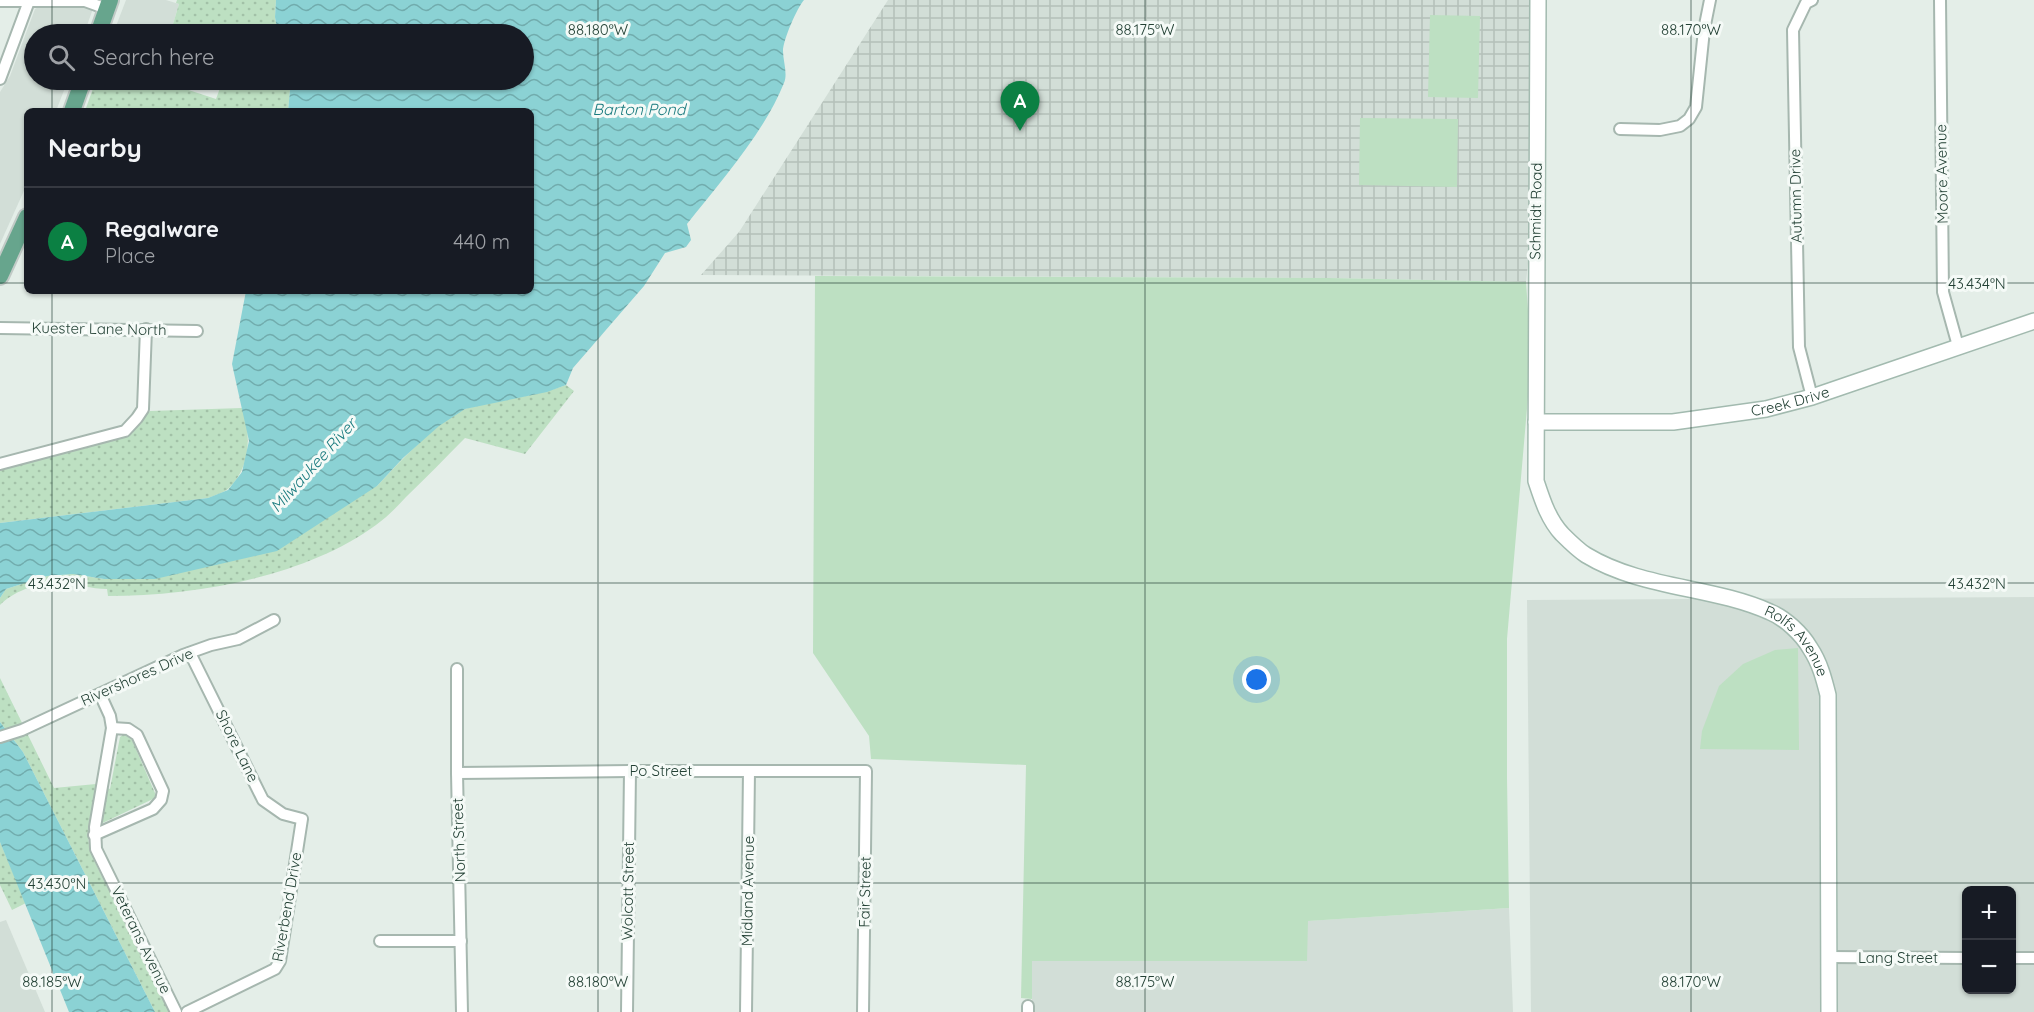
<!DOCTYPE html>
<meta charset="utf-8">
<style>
:root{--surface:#171b24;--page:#20242c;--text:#f1f3f6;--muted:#9ea1a6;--line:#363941;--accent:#0b8043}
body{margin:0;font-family:Quicksand,sans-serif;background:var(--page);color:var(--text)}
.controls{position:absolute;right:18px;bottom:18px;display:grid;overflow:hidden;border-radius:9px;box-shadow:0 2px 4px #0004}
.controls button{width:54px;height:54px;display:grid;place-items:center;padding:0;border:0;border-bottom:2px solid var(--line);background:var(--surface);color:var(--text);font:30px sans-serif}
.you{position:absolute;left:1257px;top:680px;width:21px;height:21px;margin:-15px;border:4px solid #fff;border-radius:50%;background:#1a73e8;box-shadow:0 0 0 9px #1a73e833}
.badge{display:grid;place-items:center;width:39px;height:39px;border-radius:50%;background:var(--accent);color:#fff;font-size:20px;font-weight:700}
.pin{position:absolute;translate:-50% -50px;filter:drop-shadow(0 2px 3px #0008)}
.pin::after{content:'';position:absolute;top:32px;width:21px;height:18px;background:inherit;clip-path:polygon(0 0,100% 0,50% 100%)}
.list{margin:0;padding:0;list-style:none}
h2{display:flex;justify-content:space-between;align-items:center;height:78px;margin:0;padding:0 24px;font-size:26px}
h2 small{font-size:20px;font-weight:400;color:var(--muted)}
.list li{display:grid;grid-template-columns:39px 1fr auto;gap:18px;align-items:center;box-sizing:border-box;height:108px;padding:0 24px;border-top:2px solid var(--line)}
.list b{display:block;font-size:22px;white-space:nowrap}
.list p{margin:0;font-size:20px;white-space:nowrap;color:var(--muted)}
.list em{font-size:20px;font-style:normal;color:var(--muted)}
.icon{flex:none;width:33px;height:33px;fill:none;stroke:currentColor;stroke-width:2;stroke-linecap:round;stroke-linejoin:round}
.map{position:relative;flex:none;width:2034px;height:1012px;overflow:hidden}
.search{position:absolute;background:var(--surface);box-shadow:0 2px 4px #0004;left:24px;top:24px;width:510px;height:66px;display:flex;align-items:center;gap:15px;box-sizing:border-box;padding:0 21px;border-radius:33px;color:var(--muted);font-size:22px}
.panel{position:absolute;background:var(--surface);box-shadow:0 2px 4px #0004;left:24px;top:108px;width:510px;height:186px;border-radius:9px}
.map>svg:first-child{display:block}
.built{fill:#d2ded7;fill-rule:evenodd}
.industrial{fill:url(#industrial-grid)}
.grass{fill:#bde0c2}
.park{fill:url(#park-dots)}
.water{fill:url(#water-waves)}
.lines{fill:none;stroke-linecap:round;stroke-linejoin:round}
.street-casing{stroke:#a6b7af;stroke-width:14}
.secondary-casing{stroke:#a2baaf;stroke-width:18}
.primary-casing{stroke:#c1cac6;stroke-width:20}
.street{stroke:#fff;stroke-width:10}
.secondary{stroke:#fff;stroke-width:15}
.primary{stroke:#67a58d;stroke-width:16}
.ticks{fill:none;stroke:#234135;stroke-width:1.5;stroke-opacity:0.45}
.labels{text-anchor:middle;stroke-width:6;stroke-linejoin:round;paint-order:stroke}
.street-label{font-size:15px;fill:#234135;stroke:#f5faf7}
.water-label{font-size:16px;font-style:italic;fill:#1a7b7f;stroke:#f5faf7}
.ticks-label{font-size:15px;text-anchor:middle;fill:#234135;stroke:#f5faf7;stroke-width:6;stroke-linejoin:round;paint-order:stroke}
</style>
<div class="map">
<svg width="2034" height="1012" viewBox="0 0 2034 1012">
<defs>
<pattern id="industrial-grid" width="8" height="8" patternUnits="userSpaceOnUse" patternTransform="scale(1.5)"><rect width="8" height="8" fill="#d2ded7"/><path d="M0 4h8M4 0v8" fill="none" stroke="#b4c0b9"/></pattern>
<pattern id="park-dots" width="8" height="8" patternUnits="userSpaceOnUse" patternTransform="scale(1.5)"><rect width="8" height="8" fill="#bde0c2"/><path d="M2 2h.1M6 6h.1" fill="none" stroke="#a2c1a7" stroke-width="1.8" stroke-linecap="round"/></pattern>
<pattern id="water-waves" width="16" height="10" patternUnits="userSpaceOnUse" patternTransform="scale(1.5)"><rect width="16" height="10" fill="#8bd2d4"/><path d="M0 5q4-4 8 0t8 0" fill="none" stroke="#71acad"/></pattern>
</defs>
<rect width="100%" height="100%" fill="#e4eee8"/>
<!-- built -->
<g class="built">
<polygon points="55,0 96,0 84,34 34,34 34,80 68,80 56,111 27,111 27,184 0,244 0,92 10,76 35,9 40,6 53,7"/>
<polygon points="126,0 166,0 179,4 170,34 113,34"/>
<path d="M2034,597V1012H1531L1527,600ZM1966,890H2012V990H1966Z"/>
<polygon points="1509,908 1513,1012 1032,1012 1032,961 1306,961 1307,921"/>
<polygon points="6,920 45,1012 0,1012 0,922"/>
</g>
<!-- industrial -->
<polygon class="industrial" points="888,0 1530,0 1531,236 1526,282 1329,278 701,275 739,232"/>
<!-- grass -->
<g class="grass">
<polygon points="1430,15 1480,16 1478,98 1428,97"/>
<polygon points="1360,118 1458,119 1457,187 1359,185"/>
<polygon points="815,276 1329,278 1526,282 1530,338 1528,397 1507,639 1507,778 1509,908 1308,921 1307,961 1032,961 1032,999 1021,998 1026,765 871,759 869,736 813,653"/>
<polygon points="1798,648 1799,750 1700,749 1702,731 1719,686 1743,664 1775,650"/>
</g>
<!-- park -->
<g class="park">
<polygon points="177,0 276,0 275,17 278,34 188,34 176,30 174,34 170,34 179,4 176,3"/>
<polygon points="96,80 158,80 216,99 223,80 291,80 288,111 85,111"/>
<path d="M566,385L574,391L525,454L465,438C445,458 426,478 406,497C397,507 387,517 376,525C305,577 195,596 108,596L107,589C91,589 77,584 60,583C42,581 13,591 0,605V598L6,589L47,576L73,574L104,579L377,486C397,465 441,416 468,408C500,399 534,397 566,385Z"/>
<path d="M242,408C252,435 250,468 229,488C224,493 215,495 208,498L0,523V466L138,424L150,411Z"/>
<path d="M0,678L54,788L96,784L110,789L120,737L124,734L132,740L155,793V798L88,830C86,854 110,890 121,912C137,945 154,979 171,1012H155L23,752L0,722Z"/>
<polygon points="0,842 26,903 12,910 0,885"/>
</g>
<!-- water -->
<g class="water">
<path d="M276,0H804C797,8 783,40 783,51C783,61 788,74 784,83C764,133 720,182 687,224L691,240L686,247L665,253L644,286L573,368L566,385L547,392L465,409L439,426L403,458L377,486L277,551L155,579H104L73,574L47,576L6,589L0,598V523L208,498L228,490L242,472L249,441L232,364L246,291H531V111H288L291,80H524V34H278L275,17Z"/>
<polygon points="0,722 23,752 155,1012 69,1012 0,842"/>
</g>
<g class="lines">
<!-- street casing -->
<g class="street-casing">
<g id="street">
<polyline points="1940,0 1943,292 1958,346"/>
<polyline points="0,1 85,1 107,9"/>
<polyline points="0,79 29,1"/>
<polyline points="1620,129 1660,130 1680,126 1689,119 1696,107 1704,30 1710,0"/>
<polyline points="0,328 197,331"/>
<polyline points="1812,397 1799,347 1793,30 1806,3 1812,0"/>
<polyline points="0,464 125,431 137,418 143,409 146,329"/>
<polyline points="457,669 457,773 462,1012"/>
<polyline points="100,694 110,716 112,728 95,827 96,849 176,1012"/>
<polyline points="0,737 22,730 183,655 211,645 238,639 274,620"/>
<polyline points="457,773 630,771 866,771 863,1012"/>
<polyline points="94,835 153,809 161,800 163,791 137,735 128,729 112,728"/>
<polyline points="380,941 461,941"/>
<polyline points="1829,957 1966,958"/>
<polyline points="2012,958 2034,958"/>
<polyline points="1028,1006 1028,1012"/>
<polyline points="187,1012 275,969 280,961 302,819 283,814 263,800 190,653"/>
<polyline points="627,1012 630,771"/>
<polyline points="746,1012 749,771"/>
</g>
</g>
<!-- secondary casing -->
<g class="secondary-casing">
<g id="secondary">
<path id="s1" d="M1538,0L1536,481C1542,499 1548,519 1562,534C1569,541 1578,550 1586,555C1642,589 1712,586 1770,612C1785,618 1802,634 1810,648C1820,663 1824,679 1828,695L1829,1012"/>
<path id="s2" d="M1536,422H1673L1766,409L1812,397L2034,321"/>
</g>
</g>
<!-- primary casing -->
<g class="primary-casing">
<g id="primary">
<polyline points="98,34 110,0"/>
<polyline points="72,111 83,80"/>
<polyline points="0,276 27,217"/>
</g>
</g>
<!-- street -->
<use href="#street" class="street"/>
<!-- secondary -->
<use href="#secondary" class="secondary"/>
<!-- primary -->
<use href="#primary" class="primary"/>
</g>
<!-- ticks -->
<path class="ticks" d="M52,0V34M598,0V1012M1145,0V1012M1691,0V1012M52,80V111M0,283H27M531,283H2034M52,291V1012M0,583H2034M0,883H2034"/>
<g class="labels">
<!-- street labels -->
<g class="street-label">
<text transform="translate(1942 174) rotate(-91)" y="5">Moore Avenue</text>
<text transform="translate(1796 196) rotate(-91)" y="5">Autumn Drive</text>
<text transform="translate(1536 211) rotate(-89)" y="5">Schmidt Road</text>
<text transform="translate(99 329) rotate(1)" y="5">Kuester Lane North</text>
<text dy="5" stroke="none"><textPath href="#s2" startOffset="256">Creek Drive</textPath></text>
<text dy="5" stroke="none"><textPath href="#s1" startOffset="806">Rolfs Avenue</textPath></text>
<text transform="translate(137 677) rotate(-24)" y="5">Rivershores Drive</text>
<text transform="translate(237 746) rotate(64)" y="5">Shore Lane</text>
<text x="661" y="776">Po Street</text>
<text transform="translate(459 840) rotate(-92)" y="5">North Street</text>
<text transform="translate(628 891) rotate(-89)" y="5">Wolcott Street</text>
<text transform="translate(748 891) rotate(-89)" y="5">Midland Avenue</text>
<text transform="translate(865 892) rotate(-89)" y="5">Fair Street</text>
<text transform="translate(287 907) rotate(-80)" y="5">Riverbend Drive</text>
<text transform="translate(141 940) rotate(64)" y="5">Veterans Avenue</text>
<text x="1898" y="963">Lang Street</text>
</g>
<!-- water labels -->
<g class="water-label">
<text x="639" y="115">Barton Pond</text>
<text transform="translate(313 465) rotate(-48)" y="6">Milwaukee River</text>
</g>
</g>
<g class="ticks-label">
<text x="598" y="35">88.180°W</text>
<text x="1145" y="35">88.175°W</text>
<text x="1691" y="35">88.170°W</text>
<text x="1977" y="289">43.434°N</text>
<text x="57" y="589">43.432°N</text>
<text x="1977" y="589">43.432°N</text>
<text x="57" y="889">43.430°N</text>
<text x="52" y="987">88.185°W</text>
<text x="598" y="987">88.180°W</text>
<text x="1145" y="987">88.175°W</text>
<text x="1691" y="987">88.170°W</text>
</g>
</svg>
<div class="controls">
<button>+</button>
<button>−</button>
</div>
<div class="you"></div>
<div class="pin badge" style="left:1020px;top:131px">A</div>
<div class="search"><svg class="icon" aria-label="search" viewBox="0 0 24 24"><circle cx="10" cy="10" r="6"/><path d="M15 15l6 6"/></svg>Search here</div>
<section class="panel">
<h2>Nearby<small></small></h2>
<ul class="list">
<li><span class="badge">A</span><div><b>Regalware</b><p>Place</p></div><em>440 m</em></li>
</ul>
</section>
</div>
